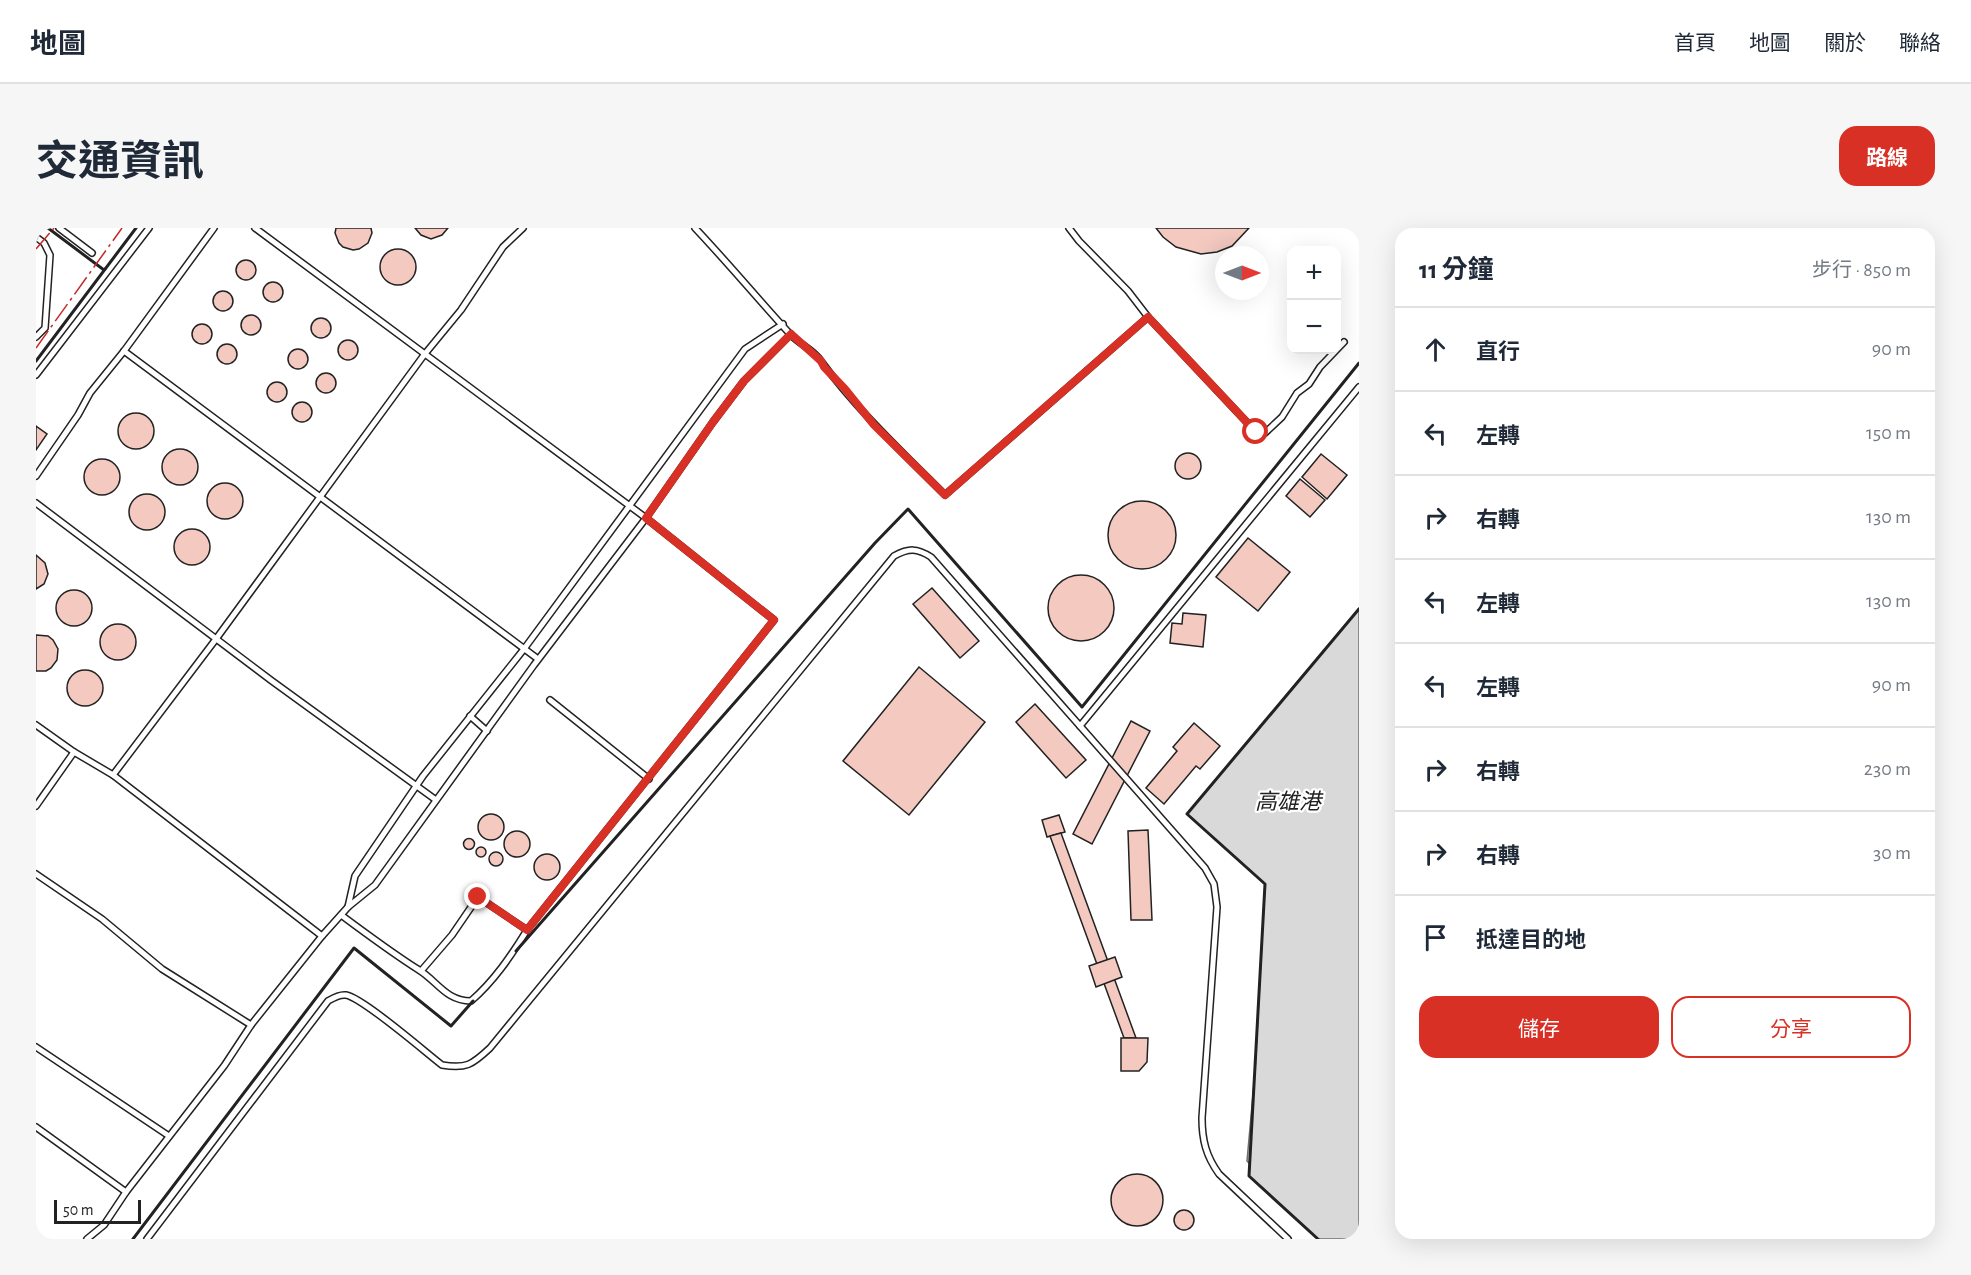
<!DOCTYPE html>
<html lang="zh-TW">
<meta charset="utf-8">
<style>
:root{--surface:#fff;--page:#f6f6f7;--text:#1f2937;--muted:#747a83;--line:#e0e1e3;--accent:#d93025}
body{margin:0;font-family:"Alegreya Sans","Noto Sans TC",sans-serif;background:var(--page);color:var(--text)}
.controls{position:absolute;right:18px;top:18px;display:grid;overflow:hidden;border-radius:12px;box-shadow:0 6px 24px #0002}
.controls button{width:54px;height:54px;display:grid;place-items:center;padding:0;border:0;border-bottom:2px solid var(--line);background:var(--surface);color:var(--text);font:30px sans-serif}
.compass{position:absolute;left:1179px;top:18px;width:54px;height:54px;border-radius:50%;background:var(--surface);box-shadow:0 6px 24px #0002;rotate:90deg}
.scale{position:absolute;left:18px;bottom:15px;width:87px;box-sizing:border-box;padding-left:6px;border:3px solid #222;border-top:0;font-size:16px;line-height:21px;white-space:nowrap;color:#222;-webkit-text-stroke:4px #fff;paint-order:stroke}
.stop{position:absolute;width:18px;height:18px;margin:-14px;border:4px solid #d93025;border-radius:50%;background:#fff}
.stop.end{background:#d93025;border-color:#fff;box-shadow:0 2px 6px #0008}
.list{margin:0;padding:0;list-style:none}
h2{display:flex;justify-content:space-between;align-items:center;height:78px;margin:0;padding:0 24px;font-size:26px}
h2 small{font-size:20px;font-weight:400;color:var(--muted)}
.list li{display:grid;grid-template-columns:39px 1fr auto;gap:18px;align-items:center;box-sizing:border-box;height:84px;padding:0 24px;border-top:2px solid var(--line)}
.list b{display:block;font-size:22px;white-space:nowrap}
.list em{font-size:20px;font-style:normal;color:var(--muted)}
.actions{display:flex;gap:12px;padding:18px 24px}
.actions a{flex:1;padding:14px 0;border:2px solid var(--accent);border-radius:18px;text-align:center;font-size:21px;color:var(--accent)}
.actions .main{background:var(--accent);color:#fff}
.icon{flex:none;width:33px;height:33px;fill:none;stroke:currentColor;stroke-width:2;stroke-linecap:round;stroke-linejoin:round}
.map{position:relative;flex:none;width:1323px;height:1011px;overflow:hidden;border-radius:18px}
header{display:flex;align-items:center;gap:36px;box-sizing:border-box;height:84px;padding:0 30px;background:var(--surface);border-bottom:2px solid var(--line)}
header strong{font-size:28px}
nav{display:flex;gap:33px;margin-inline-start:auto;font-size:21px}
.intro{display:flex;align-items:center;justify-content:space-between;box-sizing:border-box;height:144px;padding:0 36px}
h1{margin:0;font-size:42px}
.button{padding:15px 27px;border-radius:18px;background:var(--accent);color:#fff;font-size:21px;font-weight:700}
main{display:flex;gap:36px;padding:0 36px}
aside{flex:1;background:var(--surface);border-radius:18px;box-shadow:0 6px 24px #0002}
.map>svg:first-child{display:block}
.water{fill:#d9d9d9;stroke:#6f6f6f;stroke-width:1.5}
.building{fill:#f3c9c0;stroke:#222;stroke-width:1.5}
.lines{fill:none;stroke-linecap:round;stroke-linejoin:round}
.lane-casing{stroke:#222;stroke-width:8}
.lane{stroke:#fff;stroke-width:5}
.wall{stroke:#222;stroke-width:3}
.power{stroke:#c62828;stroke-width:1.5;stroke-dasharray:21 4.5 3 4.5;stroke-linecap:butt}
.route{stroke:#d93025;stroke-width:8}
.labels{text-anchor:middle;stroke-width:4.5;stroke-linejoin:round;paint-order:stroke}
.water-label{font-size:22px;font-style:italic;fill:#222;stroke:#fff}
</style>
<header>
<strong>地圖</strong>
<nav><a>首頁</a><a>地圖</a><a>關於</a><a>聯絡</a></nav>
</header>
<div class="intro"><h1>交通資訊</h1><a class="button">路線</a></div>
<main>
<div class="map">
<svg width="1323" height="1011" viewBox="0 0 1323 1011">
<rect width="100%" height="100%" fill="#fff"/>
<!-- water -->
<polygon class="water" points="1323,380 1323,1011 1282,1011 1213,948 1214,936 1211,933 1219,844 1229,656 1151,586"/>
<!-- building -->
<g class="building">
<polygon points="300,0 335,0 336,5 332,15 323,21 317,22 307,19 303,15 299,5"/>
<polygon points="379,0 412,0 406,7 395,11 385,7"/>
<polygon points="1120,0 1213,0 1196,18 1181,24 1165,26 1140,19 1127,9"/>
<circle cx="362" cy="39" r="18"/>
<circle cx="210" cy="42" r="10"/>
<circle cx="237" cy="64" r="10"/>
<circle cx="187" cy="73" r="10"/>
<circle cx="215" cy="97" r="10"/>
<circle cx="285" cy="100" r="10"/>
<circle cx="166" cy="106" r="10"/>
<circle cx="312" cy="122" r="10"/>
<circle cx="191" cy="126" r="10"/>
<circle cx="262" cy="131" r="10"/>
<circle cx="290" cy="155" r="10"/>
<circle cx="241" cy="164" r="10"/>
<circle cx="266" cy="184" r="10"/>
<circle cx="100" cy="203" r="18"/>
<polygon points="0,198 11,206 0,222"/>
<circle cx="144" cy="239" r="18"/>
<circle cx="1152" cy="238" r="13"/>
<polygon points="1285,226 1311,247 1291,271 1266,249"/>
<circle cx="66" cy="249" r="18"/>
<polygon points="1264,251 1289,272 1274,289 1250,268"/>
<circle cx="189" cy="273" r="18"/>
<circle cx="111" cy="284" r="18"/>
<circle cx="1106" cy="307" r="34"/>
<circle cx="156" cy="319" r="18"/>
<polygon points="1212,310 1254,344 1222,383 1180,349"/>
<polygon points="0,327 9,335 12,346 8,356 0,361"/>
<circle cx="1045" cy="380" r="33"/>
<polygon points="896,360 943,413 924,430 877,376"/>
<circle cx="38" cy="380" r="18"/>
<polygon points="1147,385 1170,387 1167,419 1134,415 1136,395 1146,396"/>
<circle cx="82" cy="414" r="18"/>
<polygon points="0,407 12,408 17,412 22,421 21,432 15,440 10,443 0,443"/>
<polygon points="883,439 949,494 873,587 807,533"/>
<circle cx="49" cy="460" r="18"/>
<polygon points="999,476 1050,532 1030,550 980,494"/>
<polygon points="1095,493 1114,503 1056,616 1037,606"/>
<polygon points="1158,495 1184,518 1164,541 1160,538 1128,576 1110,560 1141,523 1137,519"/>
<circle cx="455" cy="599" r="13"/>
<polygon points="1023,587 1029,604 1011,609 1006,592"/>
<polygon points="1112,602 1116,692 1095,692 1092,603"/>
<circle cx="481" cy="616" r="13"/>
<polygon points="1025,605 1100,810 1088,810 1014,608"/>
<circle cx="433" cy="616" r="5.5"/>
<circle cx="445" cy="624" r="5"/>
<circle cx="460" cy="631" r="7"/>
<circle cx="511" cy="639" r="13"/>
<polygon points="1079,729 1086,749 1060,759 1053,738"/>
<polygon points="1085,810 1112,810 1111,834 1103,843 1085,843"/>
<circle cx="1101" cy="972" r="26"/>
<circle cx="1148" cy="992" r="10"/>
</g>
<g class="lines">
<!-- lane casing -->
<g class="lane-casing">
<g id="lane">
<polyline points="23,0 56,25"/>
<path d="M219,0L610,290L738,392L491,702C475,728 458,753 435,773C410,773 401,753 383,742C356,725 331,706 305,687"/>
<path d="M659,0C692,35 722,71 754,106C763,116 778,122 785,133C821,182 866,224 909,267L1112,89"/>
<polyline points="1033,0 1043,13 1092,63 1112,89 1220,204 1229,205 1246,189 1261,165 1273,156 1284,139 1308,114"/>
<polyline points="0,9 8,15 14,27 9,100 0,109"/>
<polyline points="747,96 709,121 488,421 387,548 319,648 312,679 339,657 498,437 610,290 677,194 708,153 755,106"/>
<polyline points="88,123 502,431"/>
<polyline points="0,147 113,0"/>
<polyline points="0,248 42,187 54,165 88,123 178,0"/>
<polyline points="0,275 236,453 400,572"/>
<polyline points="514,472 613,551"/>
<polyline points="434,488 451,503"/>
<polyline points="0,497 38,524 77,547 286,708"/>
<polyline points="77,547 180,411 388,127 425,82 467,19 487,0"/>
<polyline points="0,578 38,524"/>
<polyline points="0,646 66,691 126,741 215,797"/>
<polyline points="385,743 416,707 442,669 491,702"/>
<polyline points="0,819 133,908"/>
<polyline points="0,899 90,964"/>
<polyline points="51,1011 68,997 90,964 188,838 215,797 286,708 312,679"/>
<path d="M111,1011L292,773C297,770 303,766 310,767C327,770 388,823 406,837C430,841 436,837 454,820L858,328C873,320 881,320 895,329L1044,498"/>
<path d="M1252,1011L1183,946C1170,928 1166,912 1166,890L1181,679L1178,656L1169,640L1044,498L1323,159"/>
</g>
</g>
<!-- lane -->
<use href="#lane" class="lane"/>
<!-- wall -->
<g class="wall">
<polyline points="12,0 68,42 69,41"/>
<polyline points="0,133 100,0"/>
<polyline points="480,723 839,315 872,281 1046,479 1323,135"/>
<polyline points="97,1011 318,720 415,798 437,773"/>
<polyline points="1282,1011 1213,948 1229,656 1151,586 1323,381"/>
</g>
<!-- power -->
<g class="power">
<polyline points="0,21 18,0"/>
<polyline points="0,120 86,0"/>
</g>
</g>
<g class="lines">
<!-- route -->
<polyline class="route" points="442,669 491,702 738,392 610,290 677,194 708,153 755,106 785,133 788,139 809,161 838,197 909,267 1112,89 1220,204"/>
</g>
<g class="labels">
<!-- water labels -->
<g class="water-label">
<text x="1252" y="581">高雄港</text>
</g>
</g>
</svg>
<div class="controls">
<button>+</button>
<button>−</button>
</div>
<svg class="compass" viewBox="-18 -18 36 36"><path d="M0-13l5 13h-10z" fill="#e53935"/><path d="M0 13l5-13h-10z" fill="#747a83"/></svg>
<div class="scale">50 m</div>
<div class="stop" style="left:1220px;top:204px"></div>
<div class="stop end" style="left:442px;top:669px"></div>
</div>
<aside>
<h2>11 分鐘<small>步行 · 850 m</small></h2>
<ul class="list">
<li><svg class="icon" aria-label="ahead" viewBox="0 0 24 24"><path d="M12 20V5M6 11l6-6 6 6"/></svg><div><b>直行</b></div><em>90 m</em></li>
<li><svg class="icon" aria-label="left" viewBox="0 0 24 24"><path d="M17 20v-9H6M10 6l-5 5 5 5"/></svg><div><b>左轉</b></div><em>150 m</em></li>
<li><svg class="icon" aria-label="right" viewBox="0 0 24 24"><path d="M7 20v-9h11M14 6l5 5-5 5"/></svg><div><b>右轉</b></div><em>130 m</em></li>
<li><svg class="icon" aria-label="left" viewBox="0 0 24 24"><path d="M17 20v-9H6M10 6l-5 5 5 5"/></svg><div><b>左轉</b></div><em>130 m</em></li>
<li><svg class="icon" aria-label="left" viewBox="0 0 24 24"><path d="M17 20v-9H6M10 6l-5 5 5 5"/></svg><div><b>左轉</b></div><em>90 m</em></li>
<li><svg class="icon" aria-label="right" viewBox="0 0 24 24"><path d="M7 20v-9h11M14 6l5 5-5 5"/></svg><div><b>右轉</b></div><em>230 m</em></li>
<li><svg class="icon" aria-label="right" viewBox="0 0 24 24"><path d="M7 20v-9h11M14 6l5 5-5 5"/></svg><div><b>右轉</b></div><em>30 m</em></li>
<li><svg class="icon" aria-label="arrive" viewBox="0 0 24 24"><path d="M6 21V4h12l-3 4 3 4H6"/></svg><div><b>抵達目的地</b></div></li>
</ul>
<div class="actions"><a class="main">儲存</a><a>分享</a></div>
</aside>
</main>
